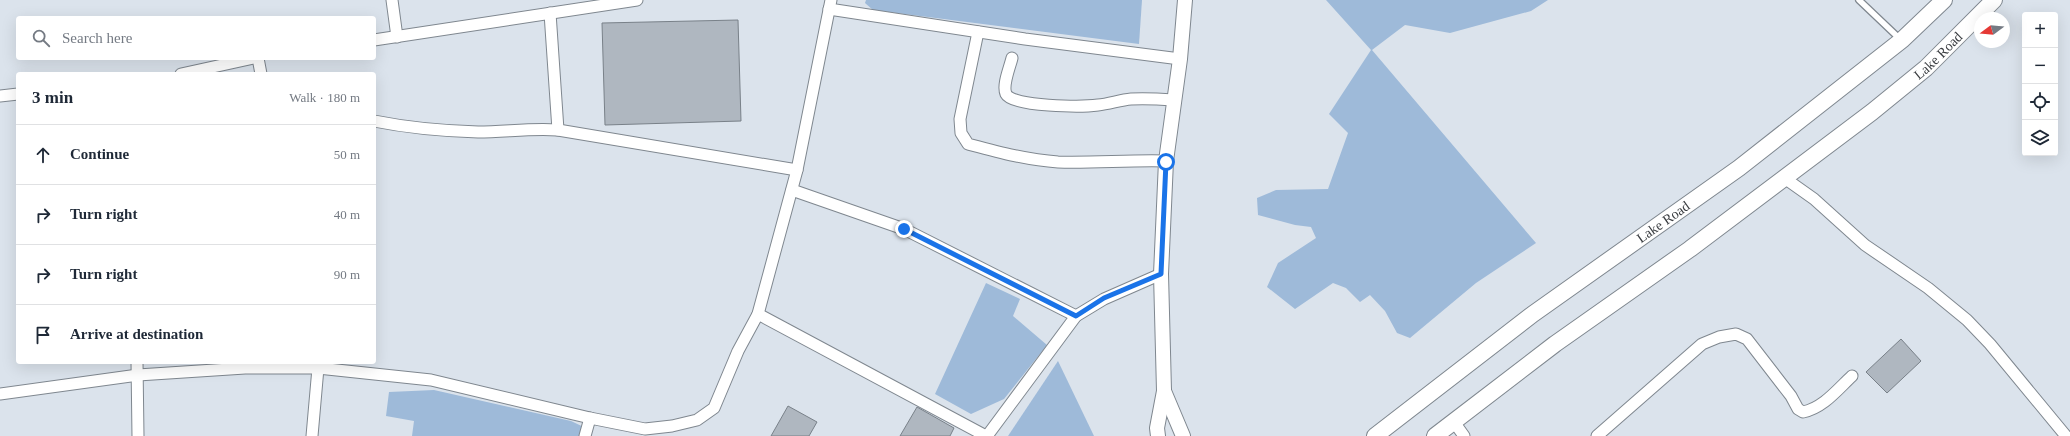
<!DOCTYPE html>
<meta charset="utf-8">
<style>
:root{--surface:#fff;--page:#f2f2f3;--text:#1f2937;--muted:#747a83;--line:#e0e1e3}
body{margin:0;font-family:Georgia,serif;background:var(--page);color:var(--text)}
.controls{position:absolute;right:12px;top:12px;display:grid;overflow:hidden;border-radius:4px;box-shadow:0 4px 16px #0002}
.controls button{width:36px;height:36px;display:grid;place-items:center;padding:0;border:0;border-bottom:1px solid var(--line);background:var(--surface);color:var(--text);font:20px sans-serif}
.compass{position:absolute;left:1974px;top:12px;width:36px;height:36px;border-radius:50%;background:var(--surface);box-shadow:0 4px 16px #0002;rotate:254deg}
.stop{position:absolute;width:12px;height:12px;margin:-9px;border:3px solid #1a73e8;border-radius:50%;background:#fff}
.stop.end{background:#1a73e8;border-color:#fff;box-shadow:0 1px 4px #0008}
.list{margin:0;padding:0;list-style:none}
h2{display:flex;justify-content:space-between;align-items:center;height:52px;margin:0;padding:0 16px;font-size:17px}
h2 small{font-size:13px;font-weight:400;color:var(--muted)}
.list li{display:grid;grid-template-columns:26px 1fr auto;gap:12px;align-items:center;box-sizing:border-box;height:60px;padding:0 16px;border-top:1px solid var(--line)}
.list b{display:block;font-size:15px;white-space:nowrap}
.list em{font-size:13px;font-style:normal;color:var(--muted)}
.icon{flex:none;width:22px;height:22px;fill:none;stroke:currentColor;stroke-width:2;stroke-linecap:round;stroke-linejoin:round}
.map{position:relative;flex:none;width:2070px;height:436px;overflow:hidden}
.search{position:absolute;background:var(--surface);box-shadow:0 4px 16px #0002;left:16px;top:16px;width:360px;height:44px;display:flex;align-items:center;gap:10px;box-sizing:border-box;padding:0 14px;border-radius:4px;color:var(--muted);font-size:15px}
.panel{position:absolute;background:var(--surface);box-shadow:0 4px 16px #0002;left:16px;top:72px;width:360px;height:292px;border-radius:4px}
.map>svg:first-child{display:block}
.green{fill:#9ebad9}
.building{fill:#afb7c0;stroke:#798189}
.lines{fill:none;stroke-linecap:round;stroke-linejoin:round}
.service-casing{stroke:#7f878f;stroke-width:8}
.minor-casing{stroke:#7f878f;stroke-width:13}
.tertiary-casing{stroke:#7f878f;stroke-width:16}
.secondary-casing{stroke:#7f878f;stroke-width:18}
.service{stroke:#fff;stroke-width:5.5}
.minor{stroke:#fff;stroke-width:11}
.tertiary{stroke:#fff;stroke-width:14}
.secondary{stroke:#fff;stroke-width:16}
.route{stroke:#1a73e8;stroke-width:5}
.labels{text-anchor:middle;stroke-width:3;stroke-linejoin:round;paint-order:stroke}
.street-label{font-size:14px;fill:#3a3d41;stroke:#e8f0fa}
</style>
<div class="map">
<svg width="2070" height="436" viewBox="0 0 2070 436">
<rect width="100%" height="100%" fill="#dbe3ec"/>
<!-- green -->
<g class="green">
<polygon points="866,0 1142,0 1139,44 873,10 865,3"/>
<polygon points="1326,0 1548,0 1531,11 1450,33 1405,25 1372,50 1536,243 1476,283 1410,338 1397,333 1385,311 1370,295 1360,302 1346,288 1333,283 1295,309 1267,287 1278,263 1316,238 1311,227 1295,225 1258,215 1257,198 1276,190 1328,189 1348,133 1329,114 1371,50"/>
<polygon points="986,283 1020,299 1013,316 1047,345 1004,399 971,414 935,394"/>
<polygon points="1058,361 1094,436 1008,436"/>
<polygon points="434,390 571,421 590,430 588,436 412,436 414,421 386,416 389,392"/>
</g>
<!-- building -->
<g class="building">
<polygon points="738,20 741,121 605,125 602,23"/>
<polygon points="1901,339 1921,361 1887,393 1866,372"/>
<polygon points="788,406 817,422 809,436 771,436"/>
<polygon points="917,407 954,428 950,436 900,436"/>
</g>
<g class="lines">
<!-- service casing -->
<g class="service-casing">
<polyline id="service" points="1859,0 1900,39"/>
</g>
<!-- minor casing -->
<g class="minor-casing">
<g id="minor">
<polyline points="392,0 397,37"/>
<polyline points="829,9 1025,39 1180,59"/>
<polyline points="550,13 558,130"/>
<path d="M978,32L960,119L961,133L968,144C998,152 1027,160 1058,162C1094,163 1130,160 1166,161"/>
<polyline points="374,40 637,0"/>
<polyline points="258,58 261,74"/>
<path d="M1012,58C1010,67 1002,85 1006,94C1012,107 1083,107 1098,105C1109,104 1120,100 1131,99C1146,98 1160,99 1174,100"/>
<polyline points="181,74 254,58"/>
<polyline points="0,96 18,94"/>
<path d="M374,121C409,128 443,131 478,132C505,132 531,128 558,130L797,170"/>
<polyline points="1783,177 1814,199 1865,245 1928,288 1967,320 1990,344 2066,436"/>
<polyline points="792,190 904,229 1076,316"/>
<polyline points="758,314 986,436"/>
<polyline points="137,362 138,436"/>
<polyline points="0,394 138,375 245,368 318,368 431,380 590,418 645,429 672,426 697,420 714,408 738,351 758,314 797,170 831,0"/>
<polyline points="1454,422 1464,436"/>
<polyline points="312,436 318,368"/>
<polyline points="585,436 590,418"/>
<polyline points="987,436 1076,316 1104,299 1161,274"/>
<path d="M1597,436L1702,344L1719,337L1736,334L1747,339L1791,396L1798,409L1803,412C1823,408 1837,390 1852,376"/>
</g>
</g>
<!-- tertiary casing -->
<g class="tertiary-casing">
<g id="tertiary">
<polyline points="1164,391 1183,436"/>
<polyline points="1158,436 1157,428 1164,391 1161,274 1166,161 1180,59 1185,0"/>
</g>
</g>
<!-- secondary casing -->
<g class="secondary-casing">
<g id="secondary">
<path id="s1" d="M1375,436L1533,314L1739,168L1902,40L1944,0"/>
<path id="s2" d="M1435,436L1555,344L1690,249L1872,112L1926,68L1994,0"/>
</g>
</g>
<!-- service -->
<use href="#service" class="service"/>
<!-- minor -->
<use href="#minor" class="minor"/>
<!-- tertiary -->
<use href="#tertiary" class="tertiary"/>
<!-- secondary -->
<use href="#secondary" class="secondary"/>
</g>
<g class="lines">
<!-- route -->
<polyline class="route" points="904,229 1076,316 1104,298 1161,274 1166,162"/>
</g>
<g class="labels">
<!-- street labels -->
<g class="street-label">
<text dy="5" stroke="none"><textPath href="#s2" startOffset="631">Lake Road</textPath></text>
<text dy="5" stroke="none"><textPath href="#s1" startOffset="359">Lake Road</textPath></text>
</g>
</g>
</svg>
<div class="controls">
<button>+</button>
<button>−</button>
<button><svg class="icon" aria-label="locate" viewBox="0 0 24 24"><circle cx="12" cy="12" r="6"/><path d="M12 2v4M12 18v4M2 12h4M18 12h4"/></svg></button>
<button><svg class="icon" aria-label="layers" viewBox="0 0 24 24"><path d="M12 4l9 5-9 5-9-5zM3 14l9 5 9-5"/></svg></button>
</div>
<svg class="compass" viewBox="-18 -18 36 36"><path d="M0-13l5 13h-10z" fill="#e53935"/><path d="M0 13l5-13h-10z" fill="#747a83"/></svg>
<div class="stop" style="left:1166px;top:162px"></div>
<div class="stop end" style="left:904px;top:229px"></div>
<div class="search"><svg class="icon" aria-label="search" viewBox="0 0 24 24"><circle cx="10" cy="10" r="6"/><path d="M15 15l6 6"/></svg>Search here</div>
<section class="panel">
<h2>3 min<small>Walk · 180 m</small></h2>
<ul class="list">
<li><svg class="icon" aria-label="ahead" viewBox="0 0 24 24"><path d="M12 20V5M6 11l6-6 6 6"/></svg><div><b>Continue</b></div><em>50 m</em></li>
<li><svg class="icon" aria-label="right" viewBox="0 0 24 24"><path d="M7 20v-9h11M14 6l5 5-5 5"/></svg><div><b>Turn right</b></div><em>40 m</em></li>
<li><svg class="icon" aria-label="right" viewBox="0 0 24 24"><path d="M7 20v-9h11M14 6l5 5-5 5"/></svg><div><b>Turn right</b></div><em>90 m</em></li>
<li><svg class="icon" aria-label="arrive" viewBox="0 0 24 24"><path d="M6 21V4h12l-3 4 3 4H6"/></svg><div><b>Arrive at destination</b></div></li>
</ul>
</section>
</div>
